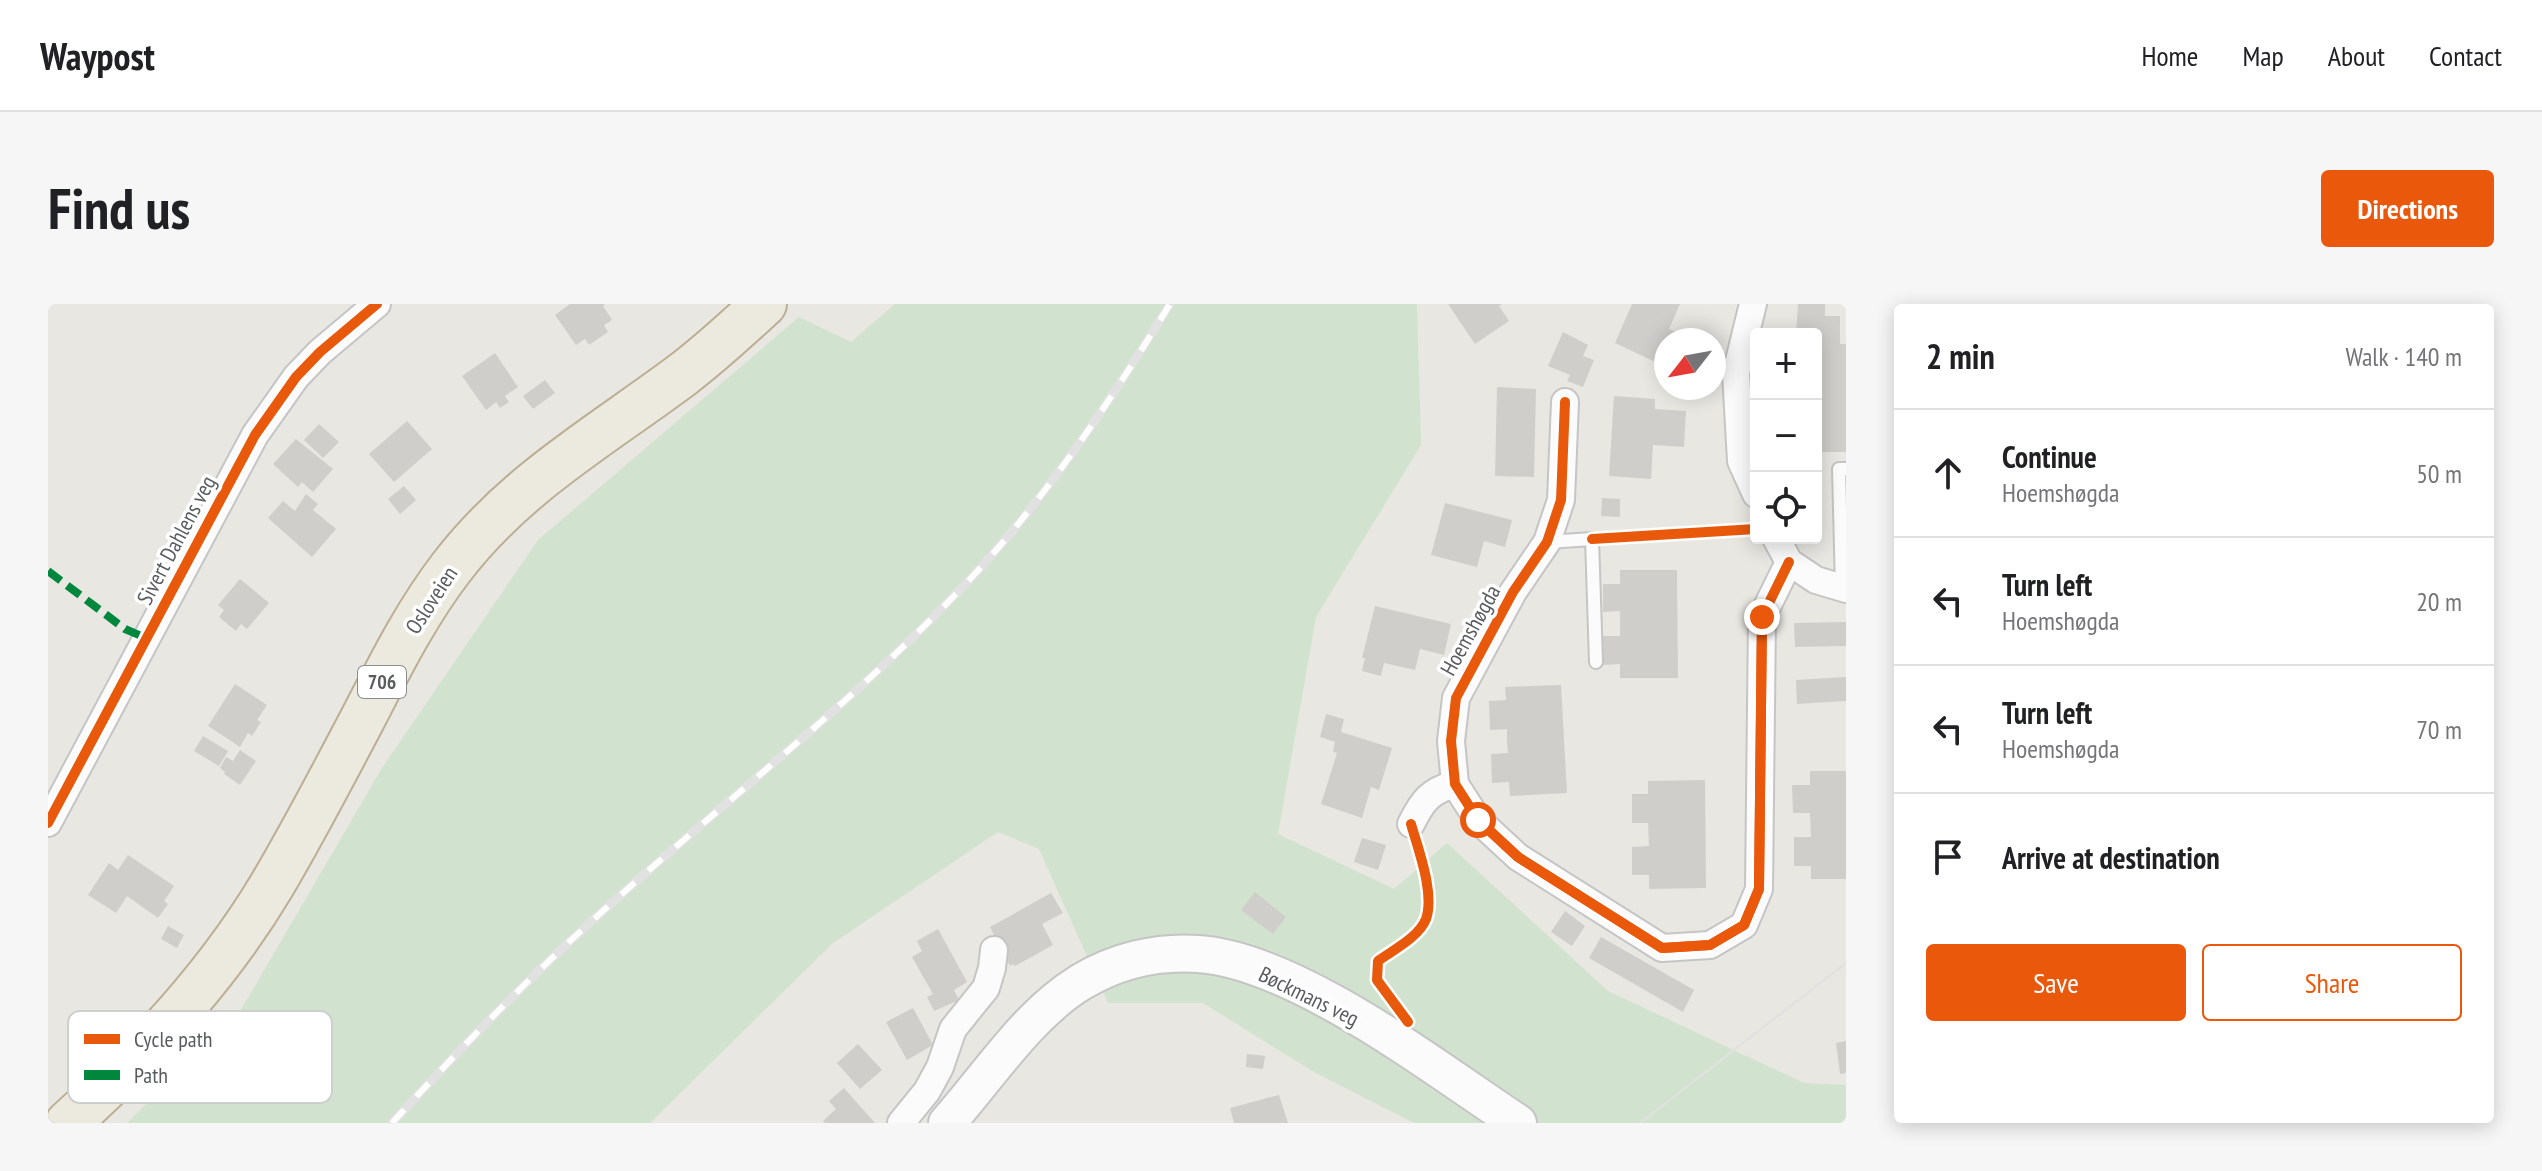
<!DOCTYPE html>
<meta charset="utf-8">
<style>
:root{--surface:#fff;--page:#f6f6f6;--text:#202124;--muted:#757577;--line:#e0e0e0;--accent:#ea580c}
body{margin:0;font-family:"PT Sans Narrow",sans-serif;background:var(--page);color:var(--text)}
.controls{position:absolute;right:24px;top:24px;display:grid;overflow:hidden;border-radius:8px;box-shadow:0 4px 20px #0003}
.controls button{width:72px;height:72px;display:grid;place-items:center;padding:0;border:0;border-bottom:2px solid var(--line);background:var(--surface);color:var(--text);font:40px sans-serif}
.compass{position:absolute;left:1606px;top:24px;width:72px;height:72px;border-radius:50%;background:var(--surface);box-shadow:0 4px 20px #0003;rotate:239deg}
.stop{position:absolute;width:24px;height:24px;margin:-18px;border:6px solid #ea580c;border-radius:50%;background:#fff}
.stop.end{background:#ea580c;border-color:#fff;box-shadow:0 2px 8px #0008}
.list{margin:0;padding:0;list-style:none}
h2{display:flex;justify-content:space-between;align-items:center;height:104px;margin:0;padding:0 32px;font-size:34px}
h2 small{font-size:26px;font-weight:400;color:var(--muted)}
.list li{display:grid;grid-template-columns:52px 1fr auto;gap:24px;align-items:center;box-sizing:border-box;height:128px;padding:0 32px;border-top:2px solid var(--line)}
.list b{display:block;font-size:30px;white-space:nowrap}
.list p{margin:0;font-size:26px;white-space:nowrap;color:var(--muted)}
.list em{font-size:26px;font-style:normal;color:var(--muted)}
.actions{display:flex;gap:16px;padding:24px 32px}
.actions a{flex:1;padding:18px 0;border:2px solid var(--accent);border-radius:8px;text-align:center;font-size:28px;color:var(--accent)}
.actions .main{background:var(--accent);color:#fff}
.icon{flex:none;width:44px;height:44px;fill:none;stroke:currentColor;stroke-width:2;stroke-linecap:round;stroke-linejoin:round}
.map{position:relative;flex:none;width:1798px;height:819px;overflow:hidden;border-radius:8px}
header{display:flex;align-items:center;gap:48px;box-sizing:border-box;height:112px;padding:0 40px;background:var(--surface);border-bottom:2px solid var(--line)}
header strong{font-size:38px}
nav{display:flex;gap:44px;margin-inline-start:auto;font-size:28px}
.intro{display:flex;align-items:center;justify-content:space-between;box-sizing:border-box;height:192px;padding:0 48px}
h1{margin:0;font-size:56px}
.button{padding:20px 36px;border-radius:8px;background:var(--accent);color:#fff;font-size:28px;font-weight:700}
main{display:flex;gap:48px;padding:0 48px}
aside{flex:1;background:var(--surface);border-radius:8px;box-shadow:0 4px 20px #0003}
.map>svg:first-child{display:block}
.green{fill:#d1e3ce}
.building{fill:#d0cecb}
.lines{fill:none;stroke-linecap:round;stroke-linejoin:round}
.lane-casing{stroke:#c4c5c4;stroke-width:16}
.street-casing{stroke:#c4c5c4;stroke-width:30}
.secondary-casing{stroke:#c4c5c4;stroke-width:40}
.highway-casing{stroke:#bbae93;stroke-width:48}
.lane{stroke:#fcfbfb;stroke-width:12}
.street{stroke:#fcfbfb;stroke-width:26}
.secondary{stroke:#fcfbfb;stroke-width:36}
.highway{stroke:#ece9df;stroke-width:44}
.tram{stroke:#e0e1e0;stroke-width:2}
.rail-casing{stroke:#e0e1e0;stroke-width:9}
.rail{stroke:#fff;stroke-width:6;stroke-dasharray:18;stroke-linecap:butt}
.quiet{stroke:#00873e;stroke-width:8;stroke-dasharray:16 8;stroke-linecap:butt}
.cycleway-casing{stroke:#fff;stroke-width:15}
.cycleway{stroke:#e8590c;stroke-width:10}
.route{stroke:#ea580c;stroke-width:10}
.labels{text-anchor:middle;stroke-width:7;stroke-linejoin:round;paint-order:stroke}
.shield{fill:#fff;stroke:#8a8d8f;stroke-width:2}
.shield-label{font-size:20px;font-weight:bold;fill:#585c5f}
.street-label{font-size:22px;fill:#585c5f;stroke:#fff}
.key{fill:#fff;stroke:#cdcecf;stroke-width:2}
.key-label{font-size:22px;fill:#585c5f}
</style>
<header>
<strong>Waypost</strong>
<nav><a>Home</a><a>Map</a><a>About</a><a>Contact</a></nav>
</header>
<div class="intro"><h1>Find us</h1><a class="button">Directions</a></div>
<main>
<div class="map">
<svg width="1798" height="819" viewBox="0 0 1798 819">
<rect width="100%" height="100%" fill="#e8e7e2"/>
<!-- green -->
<polygon class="green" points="847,0 1369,0 1373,141 1268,313 1230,530 1346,585 1399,539 1560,687 1756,779 1798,781 1798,819 1366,819 1266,768 1155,699 1060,699 991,545 950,528 785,639 602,819 79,819 194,704 334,464 490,236 751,13 803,38"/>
<!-- building -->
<g class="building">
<polygon points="522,0 557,0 555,2 564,16 556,21 560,28 541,41 537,35 528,41 507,11"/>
<polygon points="1400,0 1454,0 1451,2 1461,17 1427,40"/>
<polygon points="1584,0 1632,0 1621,25 1646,36 1618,36 1618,63 1567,39"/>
<polygon points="1750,0 1777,0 1777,12 1792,12 1792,40 1798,40 1798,148 1768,148 1768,30 1748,30"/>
<polygon points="1515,28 1540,41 1535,52 1546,56 1535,83 1519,77 1522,71 1500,62"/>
<polygon points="447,49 470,83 457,92 461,98 452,104 448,98 438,106 414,72"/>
<polygon points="497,76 507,89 485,105 475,92"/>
<polygon points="1449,83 1488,85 1486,173 1447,172"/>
<polygon points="1566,92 1607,95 1607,105 1638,107 1636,143 1605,141 1603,175 1561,172"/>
<polygon points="359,117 384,145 346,178 321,150"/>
<polygon points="271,120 291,138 275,154 256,136"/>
<polygon points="248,135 285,165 265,188 254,178 250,183 225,160"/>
<polygon points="356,182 368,196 352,210 340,195"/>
<polygon points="258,190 270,200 265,206 288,225 264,253 220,214 235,197 247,207"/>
<polygon points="1554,194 1572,195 1572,213 1553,212"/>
<polygon points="1397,199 1464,216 1457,243 1436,237 1429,263 1383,251"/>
<polygon points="1572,266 1629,266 1630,374 1572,374 1572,360 1555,361 1555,332 1572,332 1572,307 1555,308 1555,280 1572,280"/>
<polygon points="192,275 221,299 199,325 193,320 188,327 171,313 176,306 170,301"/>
<polygon points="1327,302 1403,320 1396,351 1372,345 1367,366 1336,359 1333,372 1314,367 1317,354 1314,354"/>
<polygon points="1798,318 1798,342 1747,343 1746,319"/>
<polygon points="1798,373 1798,397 1749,400 1748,376"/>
<polygon points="187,380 219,401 209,416 213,418 204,432 200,429 192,443 160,422"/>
<polygon points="1513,381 1519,489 1462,492 1461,478 1444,479 1443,450 1460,449 1459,438 1459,425 1442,426 1441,397 1458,396 1457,383"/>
<polygon points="1278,410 1296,415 1293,428 1344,444 1331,486 1323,483 1314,514 1273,500 1289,449 1285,448 1287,438 1272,433"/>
<polygon points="155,432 180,447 171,462 146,447"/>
<polygon points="192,446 208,457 192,481 176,470 177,468 172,464 178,453 185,457"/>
<polygon points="1762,467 1798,467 1798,575 1763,575 1763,562 1746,562 1746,533 1763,533 1762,509 1745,509 1744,481 1762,481"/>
<polygon points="1657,476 1658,584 1601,585 1601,571 1584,571 1584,543 1601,542 1600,519 1584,519 1584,490 1600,490 1600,477"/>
<polygon points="1314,534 1338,541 1330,566 1306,558"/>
<polygon points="80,551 126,582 116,597 120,600 110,614 79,592 68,609 40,591 61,559 70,566"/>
<polygon points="1207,588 1238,613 1225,630 1193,606"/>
<polygon points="1003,589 1015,609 994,620 1005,641 967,662 965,660 962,662 942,623"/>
<polygon points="1517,607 1537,622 1524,642 1503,628"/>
<polygon points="120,622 136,631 129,644 113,635"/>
<polygon points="890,625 919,678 906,686 911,696 886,707 879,693 885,690 864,653 874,647 869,637"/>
<polygon points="1553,633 1646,686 1635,708 1541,654"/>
<polygon points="865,704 885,741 859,756 838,718"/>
<polygon points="1798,737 1798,769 1792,770 1788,739"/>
<polygon points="810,740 834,766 812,785 789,759"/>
<polygon points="1199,750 1217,752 1215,765 1198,763"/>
<polygon points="796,784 827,819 777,819 775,817 788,805 781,797"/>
<polygon points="1231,791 1240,819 1186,819 1182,804"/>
</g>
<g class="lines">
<!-- lane casing -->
<g class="lane-casing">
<g id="lane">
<polyline points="1499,238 1544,235 1548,358"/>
<polyline points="1794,284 1791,165 1798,165"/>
</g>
</g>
<!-- street casing -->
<g class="street-casing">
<g id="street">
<polyline points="1705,0 1688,69 1693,157 1708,190"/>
<polyline points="1517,98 1513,196 1499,238 1465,288 1408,394 1403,437 1407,480 1430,516 1470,553 1614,644 1662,641 1696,621 1711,585 1714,313 1741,258"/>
<polyline points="1728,234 1741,258 1768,276 1798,285"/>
<polyline points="0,519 207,131 248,73 272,48 329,0"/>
<path d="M1363,520C1375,496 1382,487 1407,480"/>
<polyline points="853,819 879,787 892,763 905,725 938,684 944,664 946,646"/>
</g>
</g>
<!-- secondary casing -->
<g class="secondary-casing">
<path id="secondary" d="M899,819C941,772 979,711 1033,678C1068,657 1109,647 1150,650C1247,656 1388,765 1470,819"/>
</g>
<!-- highway casing -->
<g class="highway-casing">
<path id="highway" d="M20,819C97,750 171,670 224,581C256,527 285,471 314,416C341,364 367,311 403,264C467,180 551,133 634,71C663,49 690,24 716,0"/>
</g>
<!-- lane -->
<use href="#lane" class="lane"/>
<!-- street -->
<use href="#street" class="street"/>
<!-- secondary -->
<use href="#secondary" class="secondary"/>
<!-- highway -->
<use href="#highway" class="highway"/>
<!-- tram -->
<polyline class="tram" points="1592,819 1798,659"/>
<!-- rail casing -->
<g class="rail-casing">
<path id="rail" d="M344,819C417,739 493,661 575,589C692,485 817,388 924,273C1001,190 1063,96 1122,0"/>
</g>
<!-- rail -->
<use href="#rail" class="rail"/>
<!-- quiet -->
<polyline class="quiet" points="0,267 77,325 98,334"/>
<!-- cycleway casing -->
<g class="cycleway-casing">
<g id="cycleway">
<polyline points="1517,98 1513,196 1499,238 1465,288 1408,394 1403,437 1407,480 1430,516 1470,553 1614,644 1662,641 1696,621 1711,585 1714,313 1741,258"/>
<polyline points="1544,235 1708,225"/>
<polyline points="0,519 207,131 248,73 272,48 329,0"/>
<path d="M1360,718L1329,676L1330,657C1345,646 1371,633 1378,615C1387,589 1370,545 1363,520"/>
</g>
</g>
<!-- cycleway -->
<use href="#cycleway" class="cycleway"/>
</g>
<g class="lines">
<!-- route -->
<polyline class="route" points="1430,516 1470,553 1614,644 1662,641 1696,621 1711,585 1714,313"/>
</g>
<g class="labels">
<!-- shield labels -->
<rect class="shield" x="310" y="362" width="48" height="32" rx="6"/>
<g class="shield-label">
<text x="334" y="385">706</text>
</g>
<!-- street labels -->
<g class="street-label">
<text transform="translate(128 236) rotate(-62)" y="8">Sivert Dahlens veg</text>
<text transform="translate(383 296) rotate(-57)" y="8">Osloveien</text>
<text transform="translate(1422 326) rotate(-61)" y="8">Hoemshøgda</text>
<text transform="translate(1261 692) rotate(26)" y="8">Bøckmans veg</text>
</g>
</g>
<!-- legend -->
<rect x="20" y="707" width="264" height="92" rx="12" class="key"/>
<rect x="36" y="730" width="36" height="10" fill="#e8590c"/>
<rect x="36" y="766" width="36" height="10" fill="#00873e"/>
<g class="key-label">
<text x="86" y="743">Cycle path</text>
<text x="86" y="779">Path</text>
</g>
</svg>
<div class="controls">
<button>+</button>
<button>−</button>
<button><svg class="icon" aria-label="locate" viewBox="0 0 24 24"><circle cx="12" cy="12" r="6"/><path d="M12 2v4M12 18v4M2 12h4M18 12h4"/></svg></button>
</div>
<svg class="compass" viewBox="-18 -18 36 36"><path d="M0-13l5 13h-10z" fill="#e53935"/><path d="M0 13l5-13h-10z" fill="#757577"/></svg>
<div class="stop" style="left:1430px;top:516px"></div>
<div class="stop end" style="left:1714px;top:313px"></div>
</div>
<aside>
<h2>2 min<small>Walk · 140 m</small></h2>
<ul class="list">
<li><svg class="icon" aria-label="ahead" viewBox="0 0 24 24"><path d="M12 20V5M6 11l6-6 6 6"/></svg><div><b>Continue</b><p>Hoemshøgda</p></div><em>50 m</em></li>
<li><svg class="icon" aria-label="left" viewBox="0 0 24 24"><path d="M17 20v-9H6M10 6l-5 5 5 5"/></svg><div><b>Turn left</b><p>Hoemshøgda</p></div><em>20 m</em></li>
<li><svg class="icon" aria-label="left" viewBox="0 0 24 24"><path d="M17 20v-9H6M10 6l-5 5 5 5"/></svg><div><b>Turn left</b><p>Hoemshøgda</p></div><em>70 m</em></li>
<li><svg class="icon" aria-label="arrive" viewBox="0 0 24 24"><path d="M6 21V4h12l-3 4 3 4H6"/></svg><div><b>Arrive at destination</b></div></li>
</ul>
<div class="actions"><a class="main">Save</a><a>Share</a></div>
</aside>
</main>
